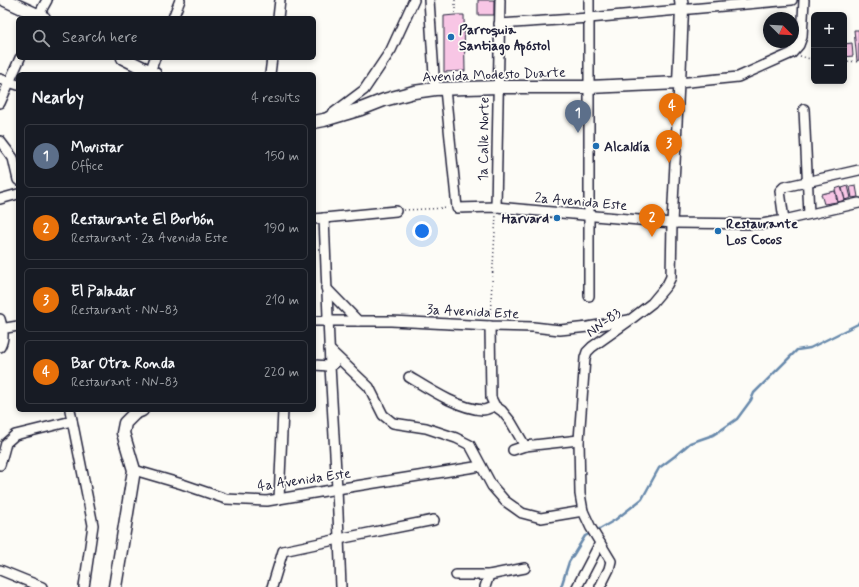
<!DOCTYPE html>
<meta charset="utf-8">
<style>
:root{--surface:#171b24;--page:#20242c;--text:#f1f3f6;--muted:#9ea1a6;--line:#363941;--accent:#1f6fb2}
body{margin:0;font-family:Mynerve,sans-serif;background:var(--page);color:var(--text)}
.controls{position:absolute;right:12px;top:12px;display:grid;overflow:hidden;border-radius:6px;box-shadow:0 2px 6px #0003}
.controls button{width:36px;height:36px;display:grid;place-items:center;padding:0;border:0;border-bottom:1px solid var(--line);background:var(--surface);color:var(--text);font:20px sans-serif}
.compass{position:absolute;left:763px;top:12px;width:36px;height:36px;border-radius:50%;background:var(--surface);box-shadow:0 2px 6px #0003;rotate:114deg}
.you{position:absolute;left:422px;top:231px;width:14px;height:14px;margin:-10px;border:3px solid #fff;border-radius:50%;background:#1a73e8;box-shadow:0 0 0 6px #1a73e833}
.badge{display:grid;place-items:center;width:26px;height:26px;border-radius:50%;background:var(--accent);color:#fff;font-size:13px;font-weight:700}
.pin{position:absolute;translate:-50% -33px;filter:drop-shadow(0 1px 2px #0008)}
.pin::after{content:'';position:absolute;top:21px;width:14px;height:12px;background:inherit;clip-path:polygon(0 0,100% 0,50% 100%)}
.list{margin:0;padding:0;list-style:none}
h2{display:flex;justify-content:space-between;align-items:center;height:52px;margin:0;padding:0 16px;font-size:17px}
h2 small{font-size:13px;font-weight:400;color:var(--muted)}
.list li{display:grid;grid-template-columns:26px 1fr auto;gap:12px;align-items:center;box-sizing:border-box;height:64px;margin:0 8px 8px;padding:0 8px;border:1px solid var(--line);border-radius:6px}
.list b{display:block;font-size:15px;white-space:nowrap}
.list p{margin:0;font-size:13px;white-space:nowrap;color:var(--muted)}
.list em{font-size:13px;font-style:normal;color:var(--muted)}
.icon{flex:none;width:22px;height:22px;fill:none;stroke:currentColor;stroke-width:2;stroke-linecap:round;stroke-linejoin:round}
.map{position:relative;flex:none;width:859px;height:587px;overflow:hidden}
.search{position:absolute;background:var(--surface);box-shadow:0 2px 6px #0003;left:16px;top:16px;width:300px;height:44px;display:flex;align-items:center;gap:10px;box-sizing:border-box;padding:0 14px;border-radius:6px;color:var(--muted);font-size:15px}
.panel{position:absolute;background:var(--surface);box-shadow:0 2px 6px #0003;left:16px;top:72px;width:300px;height:340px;border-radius:6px}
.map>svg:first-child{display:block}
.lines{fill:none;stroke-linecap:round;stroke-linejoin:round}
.stream{stroke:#698aac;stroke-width:2.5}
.building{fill:#f8c6e5;stroke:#22223b}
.minor-casing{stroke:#22223b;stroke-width:12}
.major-casing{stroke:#22223b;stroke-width:15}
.path{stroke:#22223b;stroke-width:1.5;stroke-dasharray:1 3;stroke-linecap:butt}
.minor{stroke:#fdfcf7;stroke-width:9}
.major{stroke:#fdfcf7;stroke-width:12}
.poi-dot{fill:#1f6fb2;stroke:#fdfcf7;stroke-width:1.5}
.labels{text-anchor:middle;stroke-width:3.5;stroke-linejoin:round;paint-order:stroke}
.poi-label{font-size:14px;font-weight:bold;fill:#22223b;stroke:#fdfcf7;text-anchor:start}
.street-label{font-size:14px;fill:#22223b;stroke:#fdfcf7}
</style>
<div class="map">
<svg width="859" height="587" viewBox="0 0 859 587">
<rect width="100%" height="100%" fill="#fdfcf7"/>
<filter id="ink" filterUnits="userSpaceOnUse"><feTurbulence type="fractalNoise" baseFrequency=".025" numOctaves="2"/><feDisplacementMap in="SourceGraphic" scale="8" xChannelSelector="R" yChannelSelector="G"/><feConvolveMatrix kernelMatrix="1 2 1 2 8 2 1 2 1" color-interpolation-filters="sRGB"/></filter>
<g filter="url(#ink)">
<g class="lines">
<!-- stream -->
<g class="stream">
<polyline points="596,531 615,520 642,499 659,468 675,456 690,443 713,435 721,430 737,419 751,400 754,393 797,350 810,348 858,324 859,322"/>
<polyline points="561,587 569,562 585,536 591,533"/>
</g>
</g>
<!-- building -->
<g class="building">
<rect x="478" y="0" width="16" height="15"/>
<polygon points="455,15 464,15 465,71 444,72 444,16"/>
<polygon points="854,30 859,30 859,60 857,61"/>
<polygon points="852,43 853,56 844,57 844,44"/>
<polygon points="848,186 851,198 845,200 842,188"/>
<polygon points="856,186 858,197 852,198 850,187"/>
<polygon points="841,187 845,200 838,202 835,189"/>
<polygon points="835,191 837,202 824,204 821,194"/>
</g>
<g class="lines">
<!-- minor casing -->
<g class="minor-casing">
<g id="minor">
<polyline points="429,0 435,89"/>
<polyline points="589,0 589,296"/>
<polyline points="37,18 47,0"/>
<polyline points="173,18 180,0"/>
<polyline points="278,18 280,0"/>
<polyline points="499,24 589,18 792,0"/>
<polyline points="150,72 155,58"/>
<polyline points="270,74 272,58"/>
<polyline points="0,79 18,85"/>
<polyline points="445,89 457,208 496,207 672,223 762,224 784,220 780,191 784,187 859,170"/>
<polyline points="0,103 20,58"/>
<polyline points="804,109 809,214"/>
<polyline points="328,117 364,90 391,50 414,0"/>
<polyline points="0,141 13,158 18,180"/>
<polyline points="0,199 18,194"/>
<polyline points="496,207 500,0"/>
<polyline points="324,218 330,366 337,489 341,587"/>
<polyline points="314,219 396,211"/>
<polyline points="784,220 859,203"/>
<polyline points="326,288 358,321"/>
<path d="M0,319C3,329 5,338 0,347"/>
<polyline points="314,321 391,321 490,326 533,327 560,330 588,327 629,320"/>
<polyline points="490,326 491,398 495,406 502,411 511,422 525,446"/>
<polyline points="0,329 18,326"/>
<polyline points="329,349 369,387 383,415 393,423 426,428 456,438 470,445 492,486 505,501 522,513 541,518 583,511"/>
<polyline points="314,365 330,366 334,364"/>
<path d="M409,377C429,389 459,409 483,410C487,410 491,407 495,406"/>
<polyline points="70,410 93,525 84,587"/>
<polyline points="513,450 525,446 579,440"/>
<polyline points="0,465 6,443 15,435 72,421"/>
<polyline points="134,470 182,484 226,499 267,501 337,489 481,466"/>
<polyline points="279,499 283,410"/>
<polyline points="0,570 42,587"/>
<polyline points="456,575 489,575 525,568"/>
<polyline points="272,587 283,551 339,539 434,520"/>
<polyline points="485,587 489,575"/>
<polyline points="577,587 600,543"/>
<polyline points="600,587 609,569 611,561 591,528 583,511 580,494 579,440 585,358 587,352 592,347 630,320 652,303 667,285 671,277 672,223 679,83 738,77 792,53 799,45 802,37 804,0"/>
</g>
</g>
<!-- major casing -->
<g class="major-casing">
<g id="major">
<polyline points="5,0 44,18"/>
<polyline points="123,58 155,74"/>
<polyline points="314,122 324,120 361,109 384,100 414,92 435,89 498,87 589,87 679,83 682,9 681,0"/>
<polyline points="115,587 134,470 123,433 125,423 135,413 142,410"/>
</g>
</g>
<!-- path -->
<g class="path">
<polyline points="455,0 455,15"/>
<polyline points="473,30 491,30"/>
<polyline points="800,56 814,60"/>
<polyline points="844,61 859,62"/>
<polyline points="404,210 448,208"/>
<polyline points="490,317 496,215"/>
</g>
<!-- minor -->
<use href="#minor" class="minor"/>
<!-- major -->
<use href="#major" class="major"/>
</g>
</g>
<!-- markers -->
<g class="poi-dot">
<circle cx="451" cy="37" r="4"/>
<circle cx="596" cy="146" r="4"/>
<circle cx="557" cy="218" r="4"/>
<circle cx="718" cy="231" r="4"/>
</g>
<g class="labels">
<!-- poi labels -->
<g class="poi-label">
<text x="459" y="34">Parroquia<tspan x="459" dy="16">Santiago Apóstol</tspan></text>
<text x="604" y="151">Alcaldía</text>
<text x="549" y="223" text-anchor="end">Harvard</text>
<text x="726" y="228">Restaurante<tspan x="726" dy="16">Los Cocos</tspan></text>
</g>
<!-- street labels -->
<g class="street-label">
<text transform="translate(494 74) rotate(-2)" y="5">Avenida Modesto Duarte</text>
<text transform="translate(483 139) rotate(-89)" y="5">1a Calle Norte</text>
<text transform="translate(581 201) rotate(5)" y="5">2a Avenida Este</text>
<text transform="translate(473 311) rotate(3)" y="5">3a Avenida Este</text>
<text transform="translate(603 322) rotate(-36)" y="5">NN-83</text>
<text transform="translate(304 479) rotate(-8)" y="5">4a Avenida Este</text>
</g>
</g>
</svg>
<div class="controls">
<button>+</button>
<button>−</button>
</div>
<svg class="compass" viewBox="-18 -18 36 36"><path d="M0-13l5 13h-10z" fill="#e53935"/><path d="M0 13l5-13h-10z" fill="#9ea1a6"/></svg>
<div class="you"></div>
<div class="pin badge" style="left:578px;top:133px;background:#5c6f8a">1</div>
<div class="pin badge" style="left:652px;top:237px;background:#e8710a">2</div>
<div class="pin badge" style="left:669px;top:163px;background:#e8710a">3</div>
<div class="pin badge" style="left:672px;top:126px;background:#e8710a">4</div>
<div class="search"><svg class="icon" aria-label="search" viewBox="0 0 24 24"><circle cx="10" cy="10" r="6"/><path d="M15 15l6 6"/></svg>Search here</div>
<section class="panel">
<h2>Nearby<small>4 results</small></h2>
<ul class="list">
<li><span class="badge" style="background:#5c6f8a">1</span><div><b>Movistar</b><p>Office</p></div><em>150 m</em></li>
<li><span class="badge" style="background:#e8710a">2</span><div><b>Restaurante El Borbón</b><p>Restaurant · 2a Avenida Este</p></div><em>190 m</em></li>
<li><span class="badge" style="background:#e8710a">3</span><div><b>El Paladar</b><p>Restaurant · NN-83</p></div><em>210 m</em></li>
<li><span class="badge" style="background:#e8710a">4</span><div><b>Bar Otra Ronda</b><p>Restaurant · NN-83</p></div><em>220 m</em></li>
</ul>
</section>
</div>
